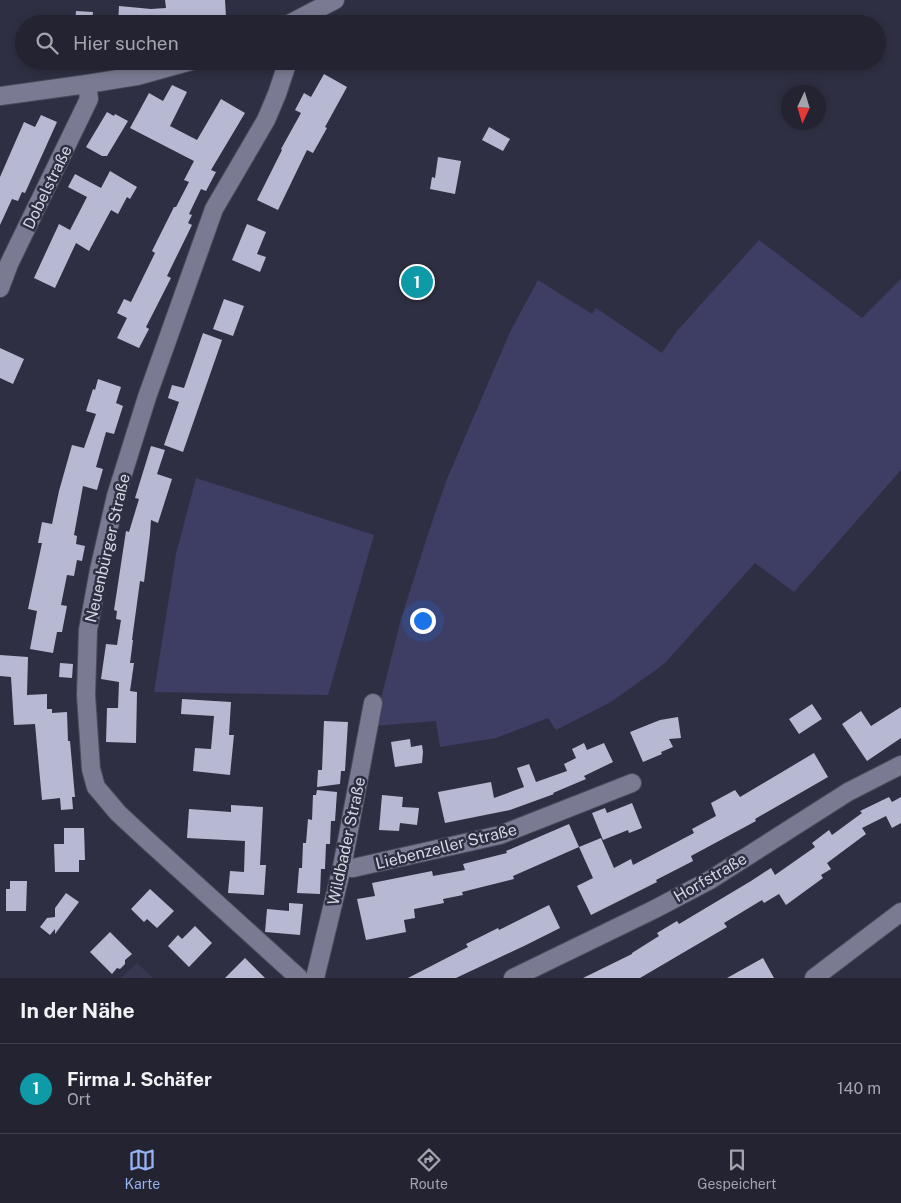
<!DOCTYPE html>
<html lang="de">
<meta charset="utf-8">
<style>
:root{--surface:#232332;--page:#2b2b3a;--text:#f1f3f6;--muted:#a3a4ac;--line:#40404d;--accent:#95b2f1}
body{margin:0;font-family:"Public Sans",sans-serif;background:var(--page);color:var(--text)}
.compass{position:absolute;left:781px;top:85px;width:45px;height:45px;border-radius:50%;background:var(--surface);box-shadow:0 2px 8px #0003;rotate:184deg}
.you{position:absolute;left:422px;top:620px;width:18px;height:18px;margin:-12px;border:4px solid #fff;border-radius:50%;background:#1a73e8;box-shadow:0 0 0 8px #1a73e833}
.badge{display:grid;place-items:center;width:32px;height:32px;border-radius:50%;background:var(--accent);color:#fff;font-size:16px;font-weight:700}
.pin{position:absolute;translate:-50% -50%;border:2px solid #fff;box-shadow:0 1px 5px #0006}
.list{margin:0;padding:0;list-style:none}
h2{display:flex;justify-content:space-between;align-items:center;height:65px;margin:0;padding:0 20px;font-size:21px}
h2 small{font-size:16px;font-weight:400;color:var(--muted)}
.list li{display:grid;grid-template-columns:32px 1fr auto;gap:15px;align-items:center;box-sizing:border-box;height:90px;padding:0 20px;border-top:1px solid var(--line)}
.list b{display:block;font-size:19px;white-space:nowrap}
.list p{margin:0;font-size:16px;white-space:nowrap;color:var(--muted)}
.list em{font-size:16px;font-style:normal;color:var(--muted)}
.icon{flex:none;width:28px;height:28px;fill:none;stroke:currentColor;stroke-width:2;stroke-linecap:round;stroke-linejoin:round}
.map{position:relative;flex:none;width:901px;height:978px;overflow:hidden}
.search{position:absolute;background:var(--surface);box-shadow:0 2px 8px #0003;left:15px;right:15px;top:15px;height:55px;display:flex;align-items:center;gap:12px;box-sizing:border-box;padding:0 18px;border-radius:28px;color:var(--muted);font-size:19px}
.sheet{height:155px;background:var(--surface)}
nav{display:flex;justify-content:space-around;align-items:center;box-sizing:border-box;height:70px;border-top:1px solid var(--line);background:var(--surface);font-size:14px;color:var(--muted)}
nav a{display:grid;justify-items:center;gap:2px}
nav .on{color:var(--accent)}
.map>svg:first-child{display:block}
.built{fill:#373751}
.green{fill:#3e3d64}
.building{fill:#b7b8d2}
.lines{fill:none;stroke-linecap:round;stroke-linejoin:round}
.minor-casing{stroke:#4c4c5d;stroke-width:20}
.minor{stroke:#7a7b92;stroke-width:18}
.labels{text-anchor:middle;stroke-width:5;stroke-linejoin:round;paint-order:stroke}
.street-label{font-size:16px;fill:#d6d7e4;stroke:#2f2f43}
</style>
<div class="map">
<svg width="901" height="978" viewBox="0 0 901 978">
<rect width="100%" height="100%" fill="#2f2f43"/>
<!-- built -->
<polygon class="built" points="137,963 153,978 121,978"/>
<!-- green -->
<g class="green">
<polygon points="759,240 862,318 901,279 901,470 794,592 755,563 664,664 611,702 556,730 548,718 496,738 440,747 436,721 374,726 401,619 429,531 447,479 510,332 538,280 592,314 596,308 662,353 677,331"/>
<polygon points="196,478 374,535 328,695 154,692 176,554"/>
</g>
<!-- building -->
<g class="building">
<polygon points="165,0 225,0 226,17 197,20 197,24 118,24 119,6 151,9 166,8"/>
<polygon points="76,11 93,12 92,24 75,24"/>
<polygon points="324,74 347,87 325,127 327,128 313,153 307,150 278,210 257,200 282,150 281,149 301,113 295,110 304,93 311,97"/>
<polygon points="172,85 187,92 170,126 197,140 221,99 245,113 211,170 216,172 206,191 201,189 189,214 192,215 188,223 192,225 167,276 171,278 146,327 149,329 139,348 117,338 127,318 117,313 124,299 131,302 155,253 152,251 174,207 176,207 189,182 184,180 194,161 130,128 149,93 163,101"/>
<polygon points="107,112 114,116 115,114 128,121 107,156 102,156 86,147"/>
<polygon points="41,115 57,122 25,193 22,192 18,201 12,199 0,225 0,177 24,122 35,127"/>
<polygon points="489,127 510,139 503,151 482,140"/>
<polygon points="438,157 461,161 455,194 430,189 432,177 435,178"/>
<polygon points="110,171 137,187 130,199 127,197 118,214 111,210 89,251 76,243 55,288 34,278 59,224 70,230 87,197 68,187 75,174 101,188"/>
<polygon points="247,224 266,232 257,254 266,257 260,272 232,260"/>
<polygon points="416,269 428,274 419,294 407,289"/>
<polygon points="224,299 244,306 233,336 213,329"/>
<polygon points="203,333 222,340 183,452 164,445 179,402 168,398 172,385 184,388"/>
<polygon points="0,348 24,359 13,384 0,378"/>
<polygon points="98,379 121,387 116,403 123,406 114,434 106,432 96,467 103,469 97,490 83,486 74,535 77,536 76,544 85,546 82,561 77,560 74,576 67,575 61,605 67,606 62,632 57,632 53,653 30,649 37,611 28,609 42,543 38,543 42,522 52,524 59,491 72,445 84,448 96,414 86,411 93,389 95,390"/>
<polygon points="151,446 165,450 157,474 172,479 158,523 151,520 150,534 144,582 140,581 132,640 133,640 130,663 134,663 130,691 137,692 136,743 106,742 107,708 118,708 119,682 101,679 106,644 117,645 121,620 116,619 117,611 114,610 126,531 129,532 139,499 135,498"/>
<polygon points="0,655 28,657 27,695 47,694 47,709 52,709 52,713 67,712 68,741 70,741 75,797 72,797 73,809 61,810 60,798 42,800 35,724 14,725 11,677 0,676"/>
<polygon points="60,663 73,664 72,678 59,677"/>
<polygon points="182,699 231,702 229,735 234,735 230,775 193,771 195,748 211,749 214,716 181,714"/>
<polygon points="812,704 822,719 799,734 789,719"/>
<polygon points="901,707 901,738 867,761 842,724 861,711 871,726"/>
<polygon points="678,717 681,738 669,739 673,747 661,752 662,754 643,762 630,732 660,720"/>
<polygon points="324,721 348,722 345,771 341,771 340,784 317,787 318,770 322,770"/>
<polygon points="410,739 411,747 422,745 423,752 422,763 395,767 391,742"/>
<polygon points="584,743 587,750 604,743 613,762 584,776 586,779 553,793 554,794 510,810 445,823 438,792 491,782 494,798 524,787 517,768 529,764 536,782 567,771 564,764 576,758 572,749"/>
<polygon points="814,753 828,777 755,819 756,821 691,856 693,861 656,880 657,882 591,915 577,886 593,878 579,847 601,838 614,868 631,859 633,865 694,833 692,829 716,816 711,803 735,790 740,797"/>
<polygon points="317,790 337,792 335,821 331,821 330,844 326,844 325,869 321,869 320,894 297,893 299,868 302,868 303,843 306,843 308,819 312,820 313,795 316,795"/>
<polygon points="382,795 403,797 402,807 419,808 417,825 400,823 399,831 379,830"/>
<polygon points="889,797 892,802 901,797 901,823 892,828 886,816 862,828 866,834 827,863 831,869 821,875 823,878 786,905 779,894 764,903 762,900 724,923 727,927 640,978 583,978 632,954 632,953 659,936 657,933 677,921 679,924 751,881 771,868 775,875 815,847 812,843 829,830 832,835 862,813 860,811"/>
<polygon points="632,803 642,828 629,833 628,830 603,840 592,813 605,808 607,813"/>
<polygon points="231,805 263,807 260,865 266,865 264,895 228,893 230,871 244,872 245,841 187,838 189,809 231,812"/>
<polygon points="569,824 579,847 513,876 514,879 462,892 463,895 443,899 444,903 414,909 415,918 404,920 406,932 366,940 357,899 375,896 372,883 432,871 433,876 465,870 463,864 507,853 506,851"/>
<polygon points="64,828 84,828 85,860 79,860 79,872 55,872 54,844 64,844"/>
<polygon points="10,881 27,881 26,911 6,911 6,889 10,889"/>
<polygon points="150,889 174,911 157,928 147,919 144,922 131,909"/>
<polygon points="66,893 79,902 55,934 55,929 50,935 40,927 47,918 55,917 55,908"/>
<polygon points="289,903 303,904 300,935 265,932 267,909 289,911"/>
<polygon points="549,905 560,928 524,946 456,978 408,978 468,947 466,944 498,928 499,930"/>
<polygon points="195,926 212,943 189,967 168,946 178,935 182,939"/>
<polygon points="110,932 132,954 125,960 125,964 120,969 117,968 112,974 90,952"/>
<polygon points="245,958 265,978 225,978"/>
<polygon points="763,958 774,978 727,978"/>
</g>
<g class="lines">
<!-- minor casing -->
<g class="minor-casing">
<g id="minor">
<polyline points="289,24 335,0"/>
<polyline points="288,61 277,94 266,120 214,209 147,397 116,496 99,570 88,630 86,695 91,769 96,787 118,813 146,839 299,978"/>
<polyline points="0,96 87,84 137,76 191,61"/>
<polyline points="0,288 9,264 89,99 87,84"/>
<polyline points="342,867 353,868 500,835 632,783"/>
<polyline points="315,978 342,867 373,703"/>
<polyline points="513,978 655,909 710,880 848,792 901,765"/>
<polyline points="814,978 901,912"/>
</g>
</g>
<!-- minor -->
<use href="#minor" class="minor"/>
</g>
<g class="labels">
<!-- street labels -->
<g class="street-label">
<text transform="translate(47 187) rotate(-64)" y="6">Dobelstraße</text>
<text transform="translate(107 548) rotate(-77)" y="6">Neuenbürger Straße</text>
<text transform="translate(346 841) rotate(-78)" y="6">Wildbader Straße</text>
<text transform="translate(446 846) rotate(-14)" y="6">Liebenzeller Straße</text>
<text transform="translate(710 877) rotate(-30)" y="6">Horfstraße</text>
</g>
</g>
</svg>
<svg class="compass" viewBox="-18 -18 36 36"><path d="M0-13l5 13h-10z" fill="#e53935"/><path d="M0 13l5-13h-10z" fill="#a3a4ac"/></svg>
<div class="you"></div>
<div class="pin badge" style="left:417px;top:282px;background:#0f9aa8">1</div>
<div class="search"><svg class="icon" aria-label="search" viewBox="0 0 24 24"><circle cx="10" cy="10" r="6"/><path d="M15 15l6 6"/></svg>Hier suchen</div>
</div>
<section class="sheet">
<h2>In der Nähe<small></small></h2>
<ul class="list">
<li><span class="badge" style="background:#0f9aa8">1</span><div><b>Firma J. Schäfer</b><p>Ort</p></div><em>140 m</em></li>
</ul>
</section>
<nav>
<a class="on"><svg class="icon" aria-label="map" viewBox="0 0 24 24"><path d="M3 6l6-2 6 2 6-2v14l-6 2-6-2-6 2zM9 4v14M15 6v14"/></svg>Karte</a>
<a><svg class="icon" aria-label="directions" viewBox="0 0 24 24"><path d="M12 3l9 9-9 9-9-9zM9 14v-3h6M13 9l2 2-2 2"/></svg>Route</a>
<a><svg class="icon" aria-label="saved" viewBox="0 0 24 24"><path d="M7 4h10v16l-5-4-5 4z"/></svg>Gespeichert</a>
</nav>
